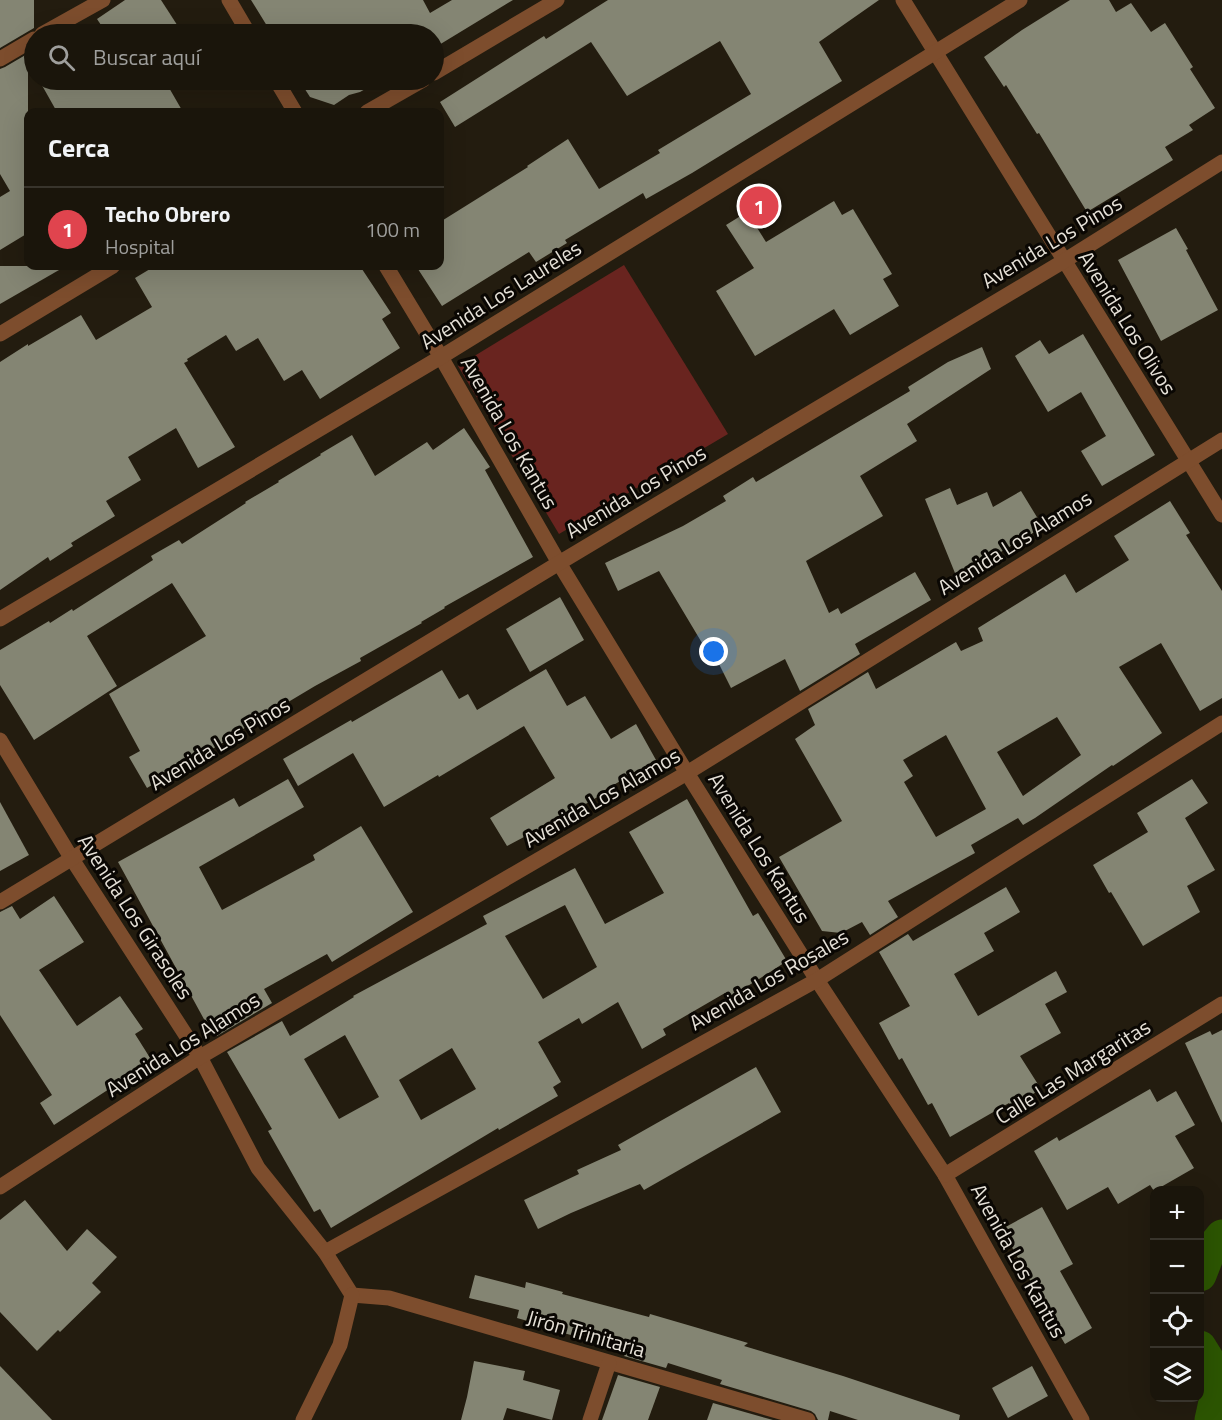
<!DOCTYPE html>
<html lang="es">
<meta charset="utf-8">
<style>
:root{--surface:#1a150b;--page:#231e14;--text:#f1f3f6;--muted:#9f9f9d;--line:#38342c;--accent:#1a73e8}
body{margin:0;font-family:"Titillium Web",sans-serif;background:var(--page);color:var(--text)}
.controls{position:absolute;right:18px;bottom:18px;display:grid;overflow:hidden;border-radius:12px;box-shadow:0 6px 24px #0002}
.controls button{width:54px;height:54px;display:grid;place-items:center;padding:0;border:0;border-bottom:2px solid var(--line);background:var(--surface);color:var(--text);font:30px sans-serif}
.you{position:absolute;left:714px;top:652px;width:21px;height:21px;margin:-15px;border:4px solid #fff;border-radius:50%;background:#1a73e8;box-shadow:0 0 0 9px #1a73e833}
.badge{display:grid;place-items:center;width:39px;height:39px;border-radius:50%;background:var(--accent);color:#fff;font-size:20px;font-weight:700}
.pin{position:absolute;translate:-50% -50%;border:3px solid #fff;box-shadow:0 2px 6px #0006}
.list{margin:0;padding:0;list-style:none}
h2{display:flex;justify-content:space-between;align-items:center;height:78px;margin:0;padding:0 24px;font-size:26px}
h2 small{font-size:20px;font-weight:400;color:var(--muted)}
.list li{display:grid;grid-template-columns:39px 1fr auto;gap:18px;align-items:center;box-sizing:border-box;height:84px;padding:0 24px;border-top:2px solid var(--line)}
.list b{display:block;font-size:22px;white-space:nowrap}
.list p{margin:0;font-size:20px;white-space:nowrap;color:var(--muted)}
.list em{font-size:20px;font-style:normal;color:var(--muted)}
.icon{flex:none;width:33px;height:33px;fill:none;stroke:currentColor;stroke-width:2;stroke-linecap:round;stroke-linejoin:round}
.map{position:relative;flex:none;width:1222px;height:1420px;overflow:hidden}
.search{position:absolute;background:var(--surface);box-shadow:0 6px 24px #0002;left:24px;top:24px;width:420px;height:66px;display:flex;align-items:center;gap:15px;box-sizing:border-box;padding:0 21px;border-radius:33px;color:var(--muted);font-size:22px}
.panel{position:absolute;background:var(--surface);box-shadow:0 6px 24px #0002;left:24px;top:108px;width:420px;height:162px;border-radius:12px}
.map>svg:first-child{display:block}
.green{fill:#69241f}
.lines{fill:none;stroke-linecap:round;stroke-linejoin:round}
.canal{stroke:#2c5502;stroke-width:33}
.building{fill:#848573;fill-rule:evenodd}
.minor{stroke:#7d4d2d;stroke-width:15}
.labels{text-anchor:middle;stroke-width:6;stroke-linejoin:round;paint-order:stroke}
.street-label{font-size:21px;fill:#e5e0d7;stroke:#0a0703}
</style>
<div class="map">
<svg width="1222" height="1420" viewBox="0 0 1222 1420">
<rect width="100%" height="100%" fill="#231c0f"/>
<!-- green -->
<polygon class="green" points="624,265 728,434 559,534 458,366"/>
<g class="lines">
<!-- canal -->
<g class="canal">
<polyline points="1200,1275 1209,1252 1222,1236"/>
<polyline points="1200,1347 1220,1379 1211,1420"/>
</g>
</g>
<!-- building -->
<g class="building">
<polygon points="0,0 34,0 34,28 0,48"/>
<polygon points="125,0 161,0 183,34 107,34 97,19"/>
<polygon points="251,0 423,0 430,13 452,0 513,0 434,48 434,34 272,34"/>
<polygon points="608,0 879,0 819,42 842,81 692,173 646,199 643,193 565,240 567,243 536,262 529,252 442,306 416,266 440,266 440,222 528,167 527,166 568,139 599,189 660,153 658,150 751,94 720,41 627,96 591,42 455,127 440,102 544,36 546,39"/>
<polygon points="1070,0 1109,0 1116,12 1131,3 1151,32 1165,23 1193,67 1190,69 1215,108 1189,125 1193,130 1165,147 1173,160 1087,212 1039,133 1037,134 1006,85 1004,87 984,57 1022,30"/>
<polygon points="34,50 34,71 28,60 28,233 0,250 0,197 10,191 0,174 0,69 5,67"/>
<polygon points="39,80 177,80 168,86 183,112 57,112"/>
<polygon points="299,80 381,80 360,92 349,95 334,105 310,97"/>
<polygon points="834,201 842,215 853,209 892,274 883,279 899,306 850,335 834,309 755,356 716,291 754,268 726,225 747,212 766,242"/>
<polygon points="1176,228 1188,249 1186,250 1218,310 1161,341 1118,260"/>
<polygon points="0,266 66,266 0,304"/>
<polygon points="155,266 360,266 391,313 382,319 400,348 320,399 302,370 284,381 258,338 236,351 226,335 187,359 188,361 184,363 235,447 198,468 176,428 128,457 141,480 106,501 115,516 71,543 73,546 50,561 48,557 0,590 0,362 28,344 28,346 81,315 96,340 152,307 135,278"/>
<polygon points="1083,334 1155,455 1102,486 1081,451 1106,436 1081,392 1048,412 1015,356 1040,340 1049,354"/>
<polygon points="982,347 991,369 907,424 917,441 860,476 883,516 806,561 829,613 838,608 841,614 915,572 931,600 855,644 860,654 800,691 785,659 731,688 715,656 711,658 659,571 618,591 605,563 683,526 726,501 723,496 753,477 756,482 910,391 908,387 948,362"/>
<polygon points="464,428 490,467 485,470 533,557 444,607 445,608 421,622 422,623 360,658 361,661 315,686 228,738 229,739 147,788 129,757 140,751 109,694 206,636 172,583 87,636 117,686 34,740 0,685 0,650 49,621 50,623 72,609 73,611 153,560 151,556 179,540 182,544 246,503 245,502 279,482 278,481 321,455 320,454 352,435 375,476 427,442 433,450"/>
<polygon points="950,488 957,505 987,492 993,507 1021,491 1043,527 957,578 925,499"/>
<path d="M1170,501L1190,533L1186,535L1222,591V698L1200,711L1161,643L1119,667L1162,733L1113,766L1112,765L1035,818L1023,825L1018,818L971,845L975,853L888,901L898,917L870,935L862,922L841,933L822,931L779,857L842,821L795,739L815,725L808,709L868,672L876,689L956,642L961,651L983,641L978,628L1065,574L1076,593L1129,560L1114,536ZM1057,717L1081,755L1023,796L997,752ZM946,735L986,809L936,837L904,782L913,776L903,760Z"/>
<polygon points="560,597 584,640 530,672 506,629"/>
<polygon points="546,669 567,706 585,696 611,739 636,724 656,760 605,790 606,792 526,839 524,837 507,846 490,818 555,778 524,726 439,777 438,775 384,807 353,753 298,786 283,759 351,720 352,722 442,670 459,699 468,694 477,710"/>
<polygon points="288,779 304,807 199,867 222,910 315,860 313,855 361,826 413,912 332,962 327,954 264,989 272,1003 217,1036 214,1030 211,1032 118,862 234,798 239,807"/>
<polygon points="1192,779 1208,803 1185,818 1215,870 1187,886 1200,912 1143,946 1111,892 1109,893 1093,865 1148,832 1137,813"/>
<path d="M687,799L753,916L758,913L787,961L756,981L727,998L725,993L663,1029L666,1035L642,1049L618,1002L582,1024L579,1018L538,1042L561,1082L553,1087L558,1096L499,1130L498,1128L331,1228L320,1209L314,1212L268,1131L272,1129L227,1052L282,1021L290,1036L354,997L353,996L487,924L483,916L575,868L605,924L664,893L629,832ZM565,905L597,967L543,999L505,936ZM345,1035L379,1097L339,1119L304,1059ZM452,1048L476,1089L421,1120L399,1080Z"/>
<polygon points="0,802 29,855 0,871"/>
<polygon points="1006,887 1020,912 984,933 994,951 954,974 978,1016 1056,971 1067,992 1045,1004 1061,1033 1020,1056 1041,1089 1012,1107 1009,1103 950,1137 932,1103 928,1105 902,1058 899,1060 879,1023 910,1006 879,952 908,934 913,941"/>
<polygon points="54,896 84,942 39,970 77,1026 120,996 143,1029 135,1034 152,1061 54,1125 40,1103 52,1095 0,1015 0,912 12,906 20,919"/>
<polygon points="1222,1030 1222,1123 1185,1043 1210,1031 1212,1035"/>
<polygon points="756,1067 781,1112 644,1190 640,1184 571,1213 538,1229 524,1200 579,1174 577,1170 621,1150 618,1145"/>
<polygon points="1150,1089 1157,1102 1176,1091 1195,1125 1175,1136 1194,1168 1154,1191 1150,1185 1118,1204 1108,1187 1067,1210 1034,1151 1057,1137 1059,1141"/>
<polygon points="25,1200 67,1251 87,1229 117,1257 92,1283 101,1292 60,1332 58,1330 37,1351 0,1312 0,1220"/>
<polygon points="1042,1207 1073,1264 1060,1271 1092,1328 1065,1344 1047,1314 1048,1313 1002,1229"/>
<polygon points="475,1275 525,1288 526,1282 563,1292 562,1294 649,1317 650,1314 698,1328 748,1343 744,1346 843,1376 960,1415 959,1420 858,1420 830,1411 828,1420 818,1420 815,1414 811,1411 720,1384 722,1380 668,1363 666,1368 624,1356 627,1350 556,1331 556,1329 517,1318 519,1310 469,1298"/>
<polygon points="474,1361 525,1371 523,1380 560,1390 552,1420 507,1408 503,1420 461,1420 467,1397"/>
<polygon points="0,1366 52,1420 0,1420"/>
<polygon points="1032,1366 1048,1396 1008,1418 992,1388"/>
<polygon points="618,1375 660,1387 648,1420 602,1420"/>
<polygon points="713,1403 773,1420 707,1420"/>
</g>
<g class="lines">
<!-- minor -->
<g class="minor">
<polyline points="229,0 249,34"/>
<polyline points="903,0 1222,515"/>
<polyline points="42,34 103,0"/>
<polyline points="0,59 34,39"/>
<polyline points="434,73 557,0"/>
<polyline points="276,80 295,112"/>
<polyline points="367,112 423,80"/>
<polyline points="386,266 441,357 559,563 687,773 817,980 945,1175 1082,1420"/>
<polyline points="0,334 113,266"/>
<polyline points="0,619 441,357 1020,0"/>
<polyline points="0,740 72,859 200,1057 258,1168 325,1252 352,1295"/>
<polyline points="0,902 559,563 1064,261 1222,162"/>
<polyline points="945,1175 1222,1004"/>
<polyline points="0,1187 200,1057 687,773 1222,440"/>
<polyline points="325,1252 817,980 1222,723"/>
<polyline points="352,1295 389,1298 808,1420"/>
<polyline points="303,1420 340,1345 352,1295"/>
<polyline points="590,1420 609,1363"/>
</g>
</g>
<g class="labels">
<!-- street labels -->
<g class="street-label">
<text transform="translate(1052 242) rotate(-31)" y="7">Avenida Los Pinos</text>
<text transform="translate(501 295) rotate(-32)" y="7">Avenida Los Laureles</text>
<text transform="translate(1127 323) rotate(58)" y="7">Avenida Los Olivos</text>
<text transform="translate(509 433) rotate(60)" y="7">Avenida Los Kantus</text>
<text transform="translate(636 492) rotate(-31)" y="7">Avenida Los Pinos</text>
<text transform="translate(1015 543) rotate(-32)" y="7">Avenida Los Alamos</text>
<text transform="translate(220 744) rotate(-31)" y="7">Avenida Los Pinos</text>
<text transform="translate(602 798) rotate(-30)" y="7">Avenida Los Alamos</text>
<text transform="translate(759 848) rotate(58)" y="7">Avenida Los Kantus</text>
<text transform="translate(135 917) rotate(57)" y="7">Avenida Los Girasoles</text>
<text transform="translate(769 980) rotate(-30)" y="7">Avenida Los Rosales</text>
<text transform="translate(183 1045) rotate(-32)" y="7">Avenida Los Alamos</text>
<text transform="translate(1073 1072) rotate(-32)" y="7">Calle Las Margaritas</text>
<text transform="translate(1018 1261) rotate(61)" y="7">Avenida Los Kantus</text>
<text transform="translate(586 1334) rotate(16)" y="7">Jirón Trinitaria</text>
</g>
</g>
</svg>
<div class="controls">
<button>+</button>
<button>−</button>
<button><svg class="icon" aria-label="locate" viewBox="0 0 24 24"><circle cx="12" cy="12" r="6"/><path d="M12 2v4M12 18v4M2 12h4M18 12h4"/></svg></button>
<button><svg class="icon" aria-label="layers" viewBox="0 0 24 24"><path d="M12 4l9 5-9 5-9-5zM3 14l9 5 9-5"/></svg></button>
</div>
<div class="you"></div>
<div class="pin badge" style="left:759px;top:206px;background:#e0444e">1</div>
<div class="search"><svg class="icon" aria-label="search" viewBox="0 0 24 24"><circle cx="10" cy="10" r="6"/><path d="M15 15l6 6"/></svg>Buscar aquí</div>
<section class="panel">
<h2>Cerca<small></small></h2>
<ul class="list">
<li><span class="badge" style="background:#e0444e">1</span><div><b>Techo Obrero</b><p>Hospital</p></div><em>100 m</em></li>
</ul>
</section>
</div>
